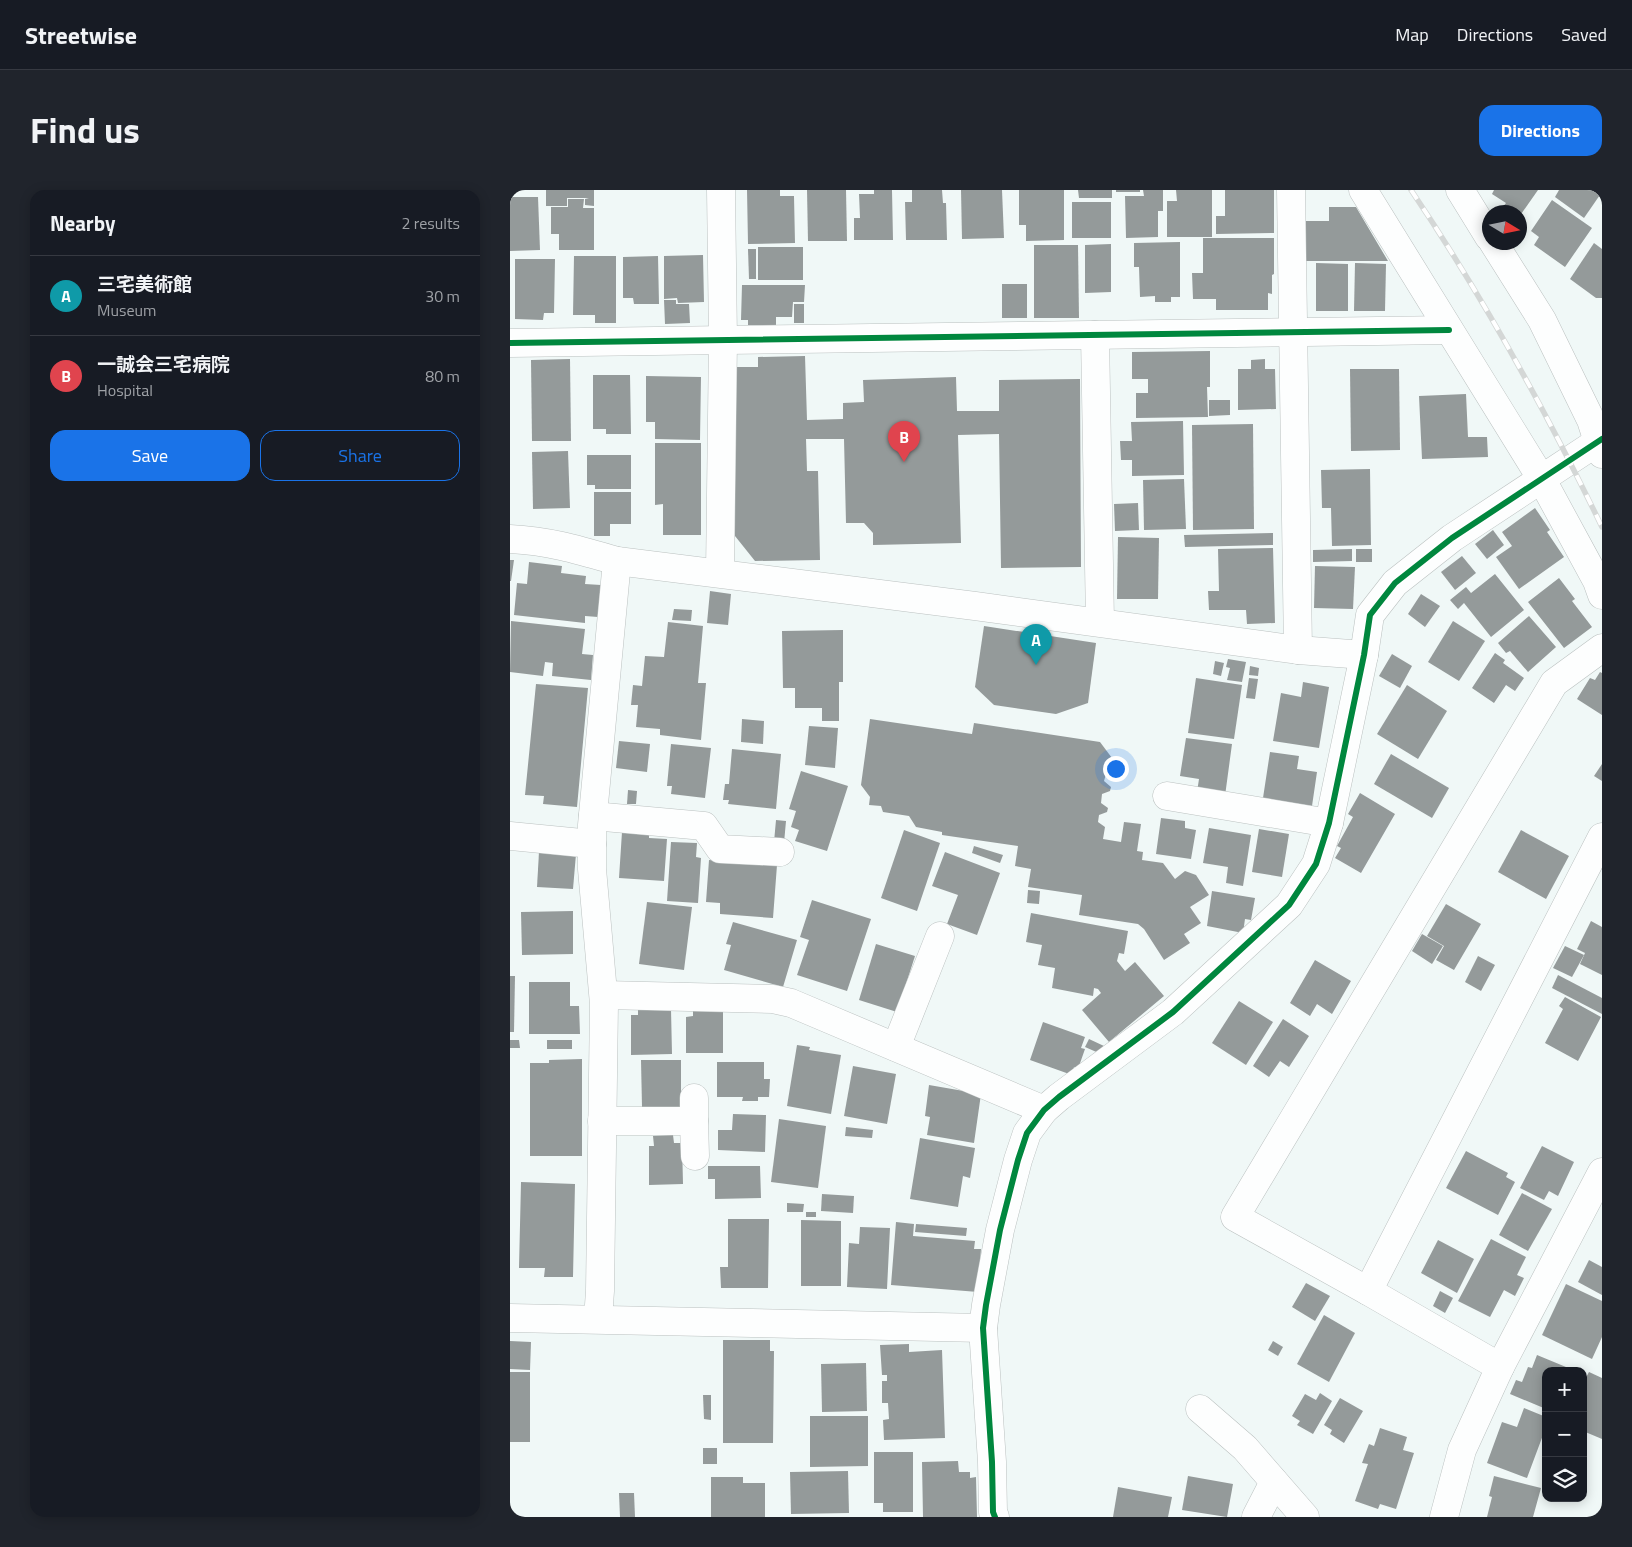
<!DOCTYPE html>
<meta charset="utf-8">
<style>
:root{--surface:#171b24;--page:#20242c;--text:#f1f3f6;--muted:#9ea1a6;--line:#363941;--accent:#1a73e8}
body{margin:0;font-family:"Titillium Web","Noto Sans JP",sans-serif;background:var(--page);color:var(--text)}
.controls{position:absolute;right:15px;bottom:15px;display:grid;overflow:hidden;border-radius:10px;box-shadow:0 2px 12px #0003}
.controls button{width:45px;height:45px;display:grid;place-items:center;padding:0;border:0;border-bottom:1px solid var(--line);background:var(--surface);color:var(--text);font:25px sans-serif}
.compass{position:absolute;left:972px;top:15px;width:45px;height:45px;border-radius:50%;background:var(--surface);box-shadow:0 2px 12px #0003;rotate:100deg}
.you{position:absolute;left:605px;top:578px;width:18px;height:18px;margin:-12px;border:4px solid #fff;border-radius:50%;background:#1a73e8;box-shadow:0 0 0 8px #1a73e833}
.badge{display:grid;place-items:center;width:32px;height:32px;border-radius:50%;background:var(--accent);color:#fff;font-size:16px;font-weight:700}
.pin{position:absolute;translate:-50% -41px;filter:drop-shadow(0 1px 2px #0008)}
.pin::after{content:'';position:absolute;top:26px;width:18px;height:15px;background:inherit;clip-path:polygon(0 0,100% 0,50% 100%)}
.list{margin:0;padding:0;list-style:none}
h2{display:flex;justify-content:space-between;align-items:center;height:65px;margin:0;padding:0 20px;font-size:21px}
h2 small{font-size:16px;font-weight:400;color:var(--muted)}
.list li{display:grid;grid-template-columns:32px 1fr auto;gap:15px;align-items:center;box-sizing:border-box;height:80px;padding:0 20px;border-top:1px solid var(--line)}
.list b{display:block;font-size:19px;white-space:nowrap}
.list p{margin:0;font-size:16px;white-space:nowrap;color:var(--muted)}
.list em{font-size:16px;font-style:normal;color:var(--muted)}
.actions{display:flex;gap:10px;padding:15px 20px}
.actions a{flex:1;padding:11px 0;border:1px solid var(--accent);border-radius:15px;text-align:center;font-size:18px;color:var(--accent)}
.actions .main{background:var(--accent);color:#fff}
.icon{flex:none;width:28px;height:28px;fill:none;stroke:currentColor;stroke-width:2;stroke-linecap:round;stroke-linejoin:round}
.map{position:relative;flex:none;width:1092px;height:1327px;overflow:hidden;border-radius:15px}
header{display:flex;align-items:center;gap:30px;box-sizing:border-box;height:70px;padding:0 25px;background:var(--surface);border-bottom:1px solid var(--line)}
header strong{font-size:24px}
nav{display:flex;gap:28px;margin-inline-start:auto;font-size:18px}
.intro{display:flex;align-items:center;justify-content:space-between;box-sizing:border-box;height:120px;padding:0 30px}
h1{margin:0;font-size:35px}
.button{padding:12px 22px;border-radius:15px;background:var(--accent);color:#fff;font-size:18px;font-weight:700}
main{display:flex;gap:30px;padding:0 30px}
aside{flex:1;background:var(--surface);border-radius:15px;box-shadow:0 2px 12px #0003}
.map>svg:first-child{display:block}
.building{fill:#949a9a}
.lines{fill:none;stroke-linecap:round;stroke-linejoin:round}
.street-casing{stroke:#bbc1c0;stroke-width:29}
.street{stroke:#fdfefe;stroke-width:28}
.rail-casing{stroke:#d4d7d6;stroke-width:5.5}
.rail{stroke:#fff;stroke-width:4;stroke-dasharray:11;stroke-linecap:butt}
.cycleway-casing{stroke:#fff;stroke-width:9}
.cycleway{stroke:#00873e;stroke-width:6}
</style>
<header>
<strong>Streetwise</strong>
<nav><a>Map</a><a>Directions</a><a>Saved</a></nav>
</header>
<div class="intro"><h1>Find us</h1><a class="button">Directions</a></div>
<main>
<aside>
<h2>Nearby<small>2 results</small></h2>
<ul class="list">
<li><span class="badge" style="background:#0f9aa8">A</span><div><b>三宅美術館</b><p>Museum</p></div><em>30 m</em></li>
<li><span class="badge" style="background:#e0444e">B</span><div><b>一誠会三宅病院</b><p>Hospital</p></div><em>80 m</em></li>
</ul>
<div class="actions"><a class="main">Save</a><a>Share</a></div>
</aside>
<div class="map">
<svg width="1092" height="1327" viewBox="0 0 1092 1327">
<rect width="100%" height="100%" fill="#f0f8f7"/>
<!-- building -->
<g class="building">
<polygon points="36,0 84,0 84,16 75,15 75,9 79,8 57,8 57,16 36,16"/>
<polygon points="237,0 270,0 270,6 284,6 285,53 238,54"/>
<polygon points="297,0 336,0 337,51 298,51"/>
<polygon points="364,0 382,0 383,50 344,50 344,28 350,28 349,4 364,4"/>
<polygon points="402,0 432,0 433,13 436,13 437,50 396,50 395,12 402,12"/>
<polygon points="451,0 492,0 494,48 452,49"/>
<polygon points="509,0 554,0 554,50 516,51 516,35 509,35"/>
<polygon points="568,0 602,0 602,8 569,8"/>
<rect x="606" y="0" width="24" height="2"/>
<polygon points="633,0 653,0 653,21 648,21 648,47 616,48 615,6 634,6"/>
<polygon points="666,0 702,0 702,47 657,47 657,11 667,11"/>
<polygon points="715,0 764,0 764,43 706,44 706,26 715,26"/>
<polygon points="984,0 1028,0 1009,27 1009,22 999,22 992,18 996,13 982,4"/>
<polygon points="1049,0 1092,0 1092,2 1074,28 1045,7"/>
<polygon points="0,7 28,7 30,60 0,61"/>
<polygon points="58,9 74,9 73,18 84,18 84,60 49,60 49,44 41,44 41,17 58,17"/>
<polygon points="1042,10 1082,38 1055,77 1024,55 1029,47 1021,41"/>
<rect x="562" y="12" width="39" height="36"/>
<polygon points="819,17 846,17 878,71 796,71 796,31 819,31"/>
<polygon points="693,48 764,48 764,84 762,85 762,104 758,103 758,120 706,120 706,109 683,109 682,83 693,83"/>
<polygon points="670,52 670,107 661,107 661,112 645,112 645,106 630,107 629,77 624,77 624,53"/>
<polygon points="1084,53 1092,59 1092,108 1086,108 1060,89"/>
<polygon points="601,54 601,102 575,103 575,55"/>
<polygon points="524,55 568,55 569,128 524,128"/>
<rect x="248" y="57" width="45" height="33"/>
<polygon points="238,59 246,59 246,89 239,89"/>
<polygon points="193,65 194,112 168,113 167,108 154,109 154,66"/>
<polygon points="64,66 106,66 106,133 85,133 85,125 63,125"/>
<polygon points="148,66 149,114 124,114 123,108 113,108 113,67"/>
<polygon points="5,69 45,69 44,123 34,123 33,130 5,129"/>
<polygon points="806,73 838,74 838,121 806,121"/>
<polygon points="845,73 876,74 875,121 844,121"/>
<rect x="492" y="94" width="25" height="34"/>
<polygon points="232,95 295,95 294,112 283,112 282,127 266,127 266,135 238,135 238,130 231,130"/>
<polygon points="154,110 166,110 166,114 179,114 180,133 155,134"/>
<rect x="284" y="114" width="10" height="19"/>
<polygon points="700,161 700,197 697,197 698,227 626,228 626,203 638,203 638,189 622,189 622,162"/>
<polygon points="295,166 297,230 333,229 333,213 354,212 353,190 446,187 447,221 489,221 489,190 570,189 571,377 491,378 489,244 448,245 451,353 363,355 363,343 354,333 336,333 334,249 296,249 297,281 308,281 310,370 245,371 225,346 225,177 248,177 248,167"/>
<polygon points="60,169 61,251 22,251 21,170"/>
<polygon points="755,169 755,179 765,179 766,219 728,220 728,179 741,179 741,170"/>
<polygon points="840,179 889,179 890,260 841,261"/>
<polygon points="83,185 120,185 121,244 96,244 96,239 83,239"/>
<polygon points="136,186 191,187 190,250 145,249 145,232 136,232"/>
<polygon points="956,204 958,247 977,247 978,267 912,269 909,206"/>
<polygon points="699,210 720,210 720,225 699,226"/>
<polygon points="673,231 674,285 622,286 622,270 611,270 610,251 622,251 621,232"/>
<polygon points="743,234 744,339 683,340 682,235"/>
<polygon points="145,253 191,253 191,345 153,345 153,314 145,315"/>
<polygon points="58,261 60,318 23,319 22,262"/>
<polygon points="77,265 121,265 121,299 85,299 85,295 77,295"/>
<polygon points="860,279 861,355 822,356 821,318 812,318 811,280"/>
<polygon points="674,289 676,339 634,340 633,290"/>
<polygon points="84,302 121,302 121,334 100,334 100,346 84,346"/>
<polygon points="628,313 629,340 605,341 604,314"/>
<polygon points="1025,318 1040,340 1037,342 1054,367 1009,399 986,367 1002,356 992,342"/>
<polygon points="983,340 994,355 977,369 965,354"/>
<polygon points="763,343 763,355 675,357 674,345"/>
<polygon points="608,347 649,348 648,409 607,409"/>
<polygon points="763,358 765,433 737,434 736,420 699,420 698,401 709,401 708,359"/>
<polygon points="842,359 842,371 803,372 803,360"/>
<rect x="846" y="359" width="16" height="13"/>
<polygon points="952,366 966,383 945,400 931,382"/>
<polygon points="0,370 4,370 1,391 0,391"/>
<polygon points="19,372 52,376 51,383 76,386 75,394 91,395 88,427 75,426 75,433 4,425 7,393 17,394"/>
<polygon points="805,376 845,377 843,419 804,418"/>
<polygon points="985,384 1014,420 981,447 954,413 948,419 940,410 956,397 961,403"/>
<polygon points="1049,388 1065,409 1062,411 1082,437 1054,458 1018,412"/>
<polygon points="200,401 221,404 218,435 197,433"/>
<polygon points="911,404 930,416 915,437 898,424"/>
<polygon points="164,419 182,420 181,431 162,430"/>
<polygon points="1019,426 1046,457 1018,482 1000,461 996,463 988,453"/>
<polygon points="1,431 75,439 72,464 83,465 81,490 42,486 43,473 35,472 33,486 0,482"/>
<polygon points="943,431 975,451 949,491 918,472"/>
<polygon points="158,432 193,436 188,493 196,493 191,550 150,545 150,539 126,537 128,515 121,515 123,495 132,496 135,466 154,467"/>
<polygon points="474,436 586,453 578,513 546,524 484,515 465,497"/>
<polygon points="333,440 333,492 329,492 329,531 312,531 312,518 285,518 285,498 273,498 272,441"/>
<polygon points="985,463 995,470 993,473 1014,488 1005,501 996,495 984,513 962,498"/>
<polygon points="882,464 902,476 890,498 869,486"/>
<polygon points="718,469 736,472 732,492 717,490 720,478 716,477"/>
<polygon points="705,471 714,473 711,486 703,484"/>
<polygon points="740,476 749,478 748,486 739,485"/>
<polygon points="1090,482 1092,483 1092,525 1067,509 1080,488 1085,490"/>
<polygon points="686,488 732,495 724,549 678,543"/>
<polygon points="739,488 748,489 745,509 736,508"/>
<polygon points="793,492 819,497 809,558 763,551 771,503 791,507"/>
<polygon points="26,494 78,498 67,617 33,614 34,606 15,605"/>
<polygon points="897,495 937,521 908,569 867,544"/>
<polygon points="232,529 254,531 253,554 231,552"/>
<polygon points="360,529 462,544 464,533 590,552 605,572 604,580 596,584 594,591 601,597 600,601 592,604 591,613 598,618 597,622 589,625 588,632 595,637 593,649 611,652 614,632 631,634 627,661 633,662 632,670 653,673 665,689 675,681 686,685 699,705 680,717 691,733 674,744 680,753 654,770 634,739 628,734 569,725 572,705 518,697 521,679 505,676 508,656 432,645 432,642 406,637 399,626 373,622 371,616 359,615 360,607 351,595"/>
<polygon points="299,536 328,538 325,578 295,575"/>
<polygon points="676,548 722,554 715,606 687,602 689,589 670,586"/>
<polygon points="109,551 140,554 137,582 106,578"/>
<polygon points="161,554 201,558 195,608 161,604 162,596 157,596"/>
<polygon points="222,559 271,564 266,619 218,614 219,610 213,610 215,594 219,594"/>
<polygon points="760,562 789,566 787,579 807,582 802,616 753,608"/>
<polygon points="881,564 939,598 922,628 864,594"/>
<polygon points="1092,574 1092,591 1084,586"/>
<polygon points="291,581 338,596 317,661 285,651 289,640 281,637 286,621 279,619"/>
<polygon points="118,600 127,601 126,614 117,614"/>
<polygon points="850,603 885,624 851,683 825,668 831,658 827,656 843,627 838,624"/>
<polygon points="651,628 675,631 675,638 686,640 681,669 646,664"/>
<polygon points="266,630 276,631 274,653 264,652"/>
<polygon points="699,638 741,645 733,696 716,693 718,677 693,673"/>
<polygon points="749,639 779,644 772,687 742,682"/>
<polygon points="394,640 430,653 407,721 371,708"/>
<polygon points="1011,640 1059,666 1036,709 988,682"/>
<polygon points="112,642 139,643 139,648 157,649 154,691 109,688"/>
<polygon points="161,652 187,653 186,667 191,668 188,713 157,711"/>
<polygon points="464,656 493,665 490,673 462,663"/>
<polygon points="29,662 66,664 63,699 27,697"/>
<polygon points="435,662 490,683 467,745 437,734 448,705 422,696"/>
<polygon points="199,670 267,675 263,728 210,724 210,713 196,712"/>
<polygon points="518,700 530,701 529,714 517,713"/>
<polygon points="702,701 745,708 741,730 735,729 733,743 697,736"/>
<polygon points="302,710 361,729 337,801 287,785 299,750 290,747"/>
<polygon points="137,712 182,717 174,780 129,774"/>
<polygon points="936,714 971,734 944,780 926,770 934,756 917,746"/>
<polygon points="63,721 63,764 12,765 11,722"/>
<polygon points="521,723 618,741 614,764 609,763 607,771 615,781 625,772 654,806 599,852 572,820 591,803 588,799 584,798 583,806 542,798 545,778 528,775 532,755 516,752"/>
<polygon points="1081,731 1092,737 1092,785 1070,774 1075,763 1067,759"/>
<polygon points="223,732 287,750 273,797 214,780 221,755 216,754"/>
<polygon points="912,744 933,756 922,774 902,761"/>
<polygon points="366,754 405,766 387,822 349,810"/>
<polygon points="1055,756 1074,765 1062,787 1043,778"/>
<polygon points="968,766 985,775 971,801 955,792"/>
<polygon points="805,770 841,791 822,824 807,814 800,826 780,813"/>
<polygon points="1048,785 1092,808 1092,824 1042,798"/>
<polygon points="0,786 5,786 4,842 0,842"/>
<polygon points="19,792 60,792 60,816 69,816 70,844 19,844"/>
<polygon points="1055,807 1091,827 1068,871 1035,853 1053,819 1049,816"/>
<polygon points="729,811 763,832 736,875 702,853"/>
<polygon points="128,819 161,819 162,864 121,865 121,825 128,825"/>
<polygon points="183,820 213,820 213,863 176,863 176,827 183,826"/>
<polygon points="773,829 799,846 779,877 770,871 759,887 743,876"/>
<polygon points="533,832 575,847 571,858 575,859 568,879 564,877 562,885 520,870"/>
<polygon points="579,849 594,856 591,864 575,857"/>
<polygon points="0,850 9,850 10,858 0,858"/>
<rect x="37" y="850" width="25" height="9"/>
<polygon points="287,855 300,857 299,860 331,865 321,924 277,916"/>
<polygon points="72,869 72,966 20,966 20,873 39,873 39,870"/>
<polygon points="131,870 171,870 171,917 132,917"/>
<polygon points="207,872 254,872 254,889 260,889 259,907 248,907 248,911 232,911 233,907 207,907"/>
<polygon points="343,876 386,884 377,934 334,926"/>
<polygon points="419,895 471,904 464,953 417,945 420,927 415,926"/>
<polygon points="223,924 256,925 255,962 208,960 208,940 222,940"/>
<polygon points="269,929 316,936 308,998 261,992"/>
<polygon points="336,937 363,940 362,948 335,946"/>
<polygon points="163,945 164,953 172,953 173,994 139,995 139,956 144,956 143,946"/>
<polygon points="410,948 465,958 460,988 453,986 448,1017 400,1009"/>
<polygon points="1032,956 1064,972 1048,1006 1039,1001 1034,1010 1010,998"/>
<polygon points="956,961 998,983 996,987 1005,992 988,1025 936,998"/>
<polygon points="198,976 250,976 251,1008 205,1009 205,989 198,989"/>
<polygon points="11,992 65,994 63,1087 34,1087 35,1078 9,1078"/>
<polygon points="1012,1003 1042,1019 1018,1061 989,1045"/>
<polygon points="312,1004 344,1006 343,1023 311,1021"/>
<polygon points="277,1013 294,1014 293,1022 277,1022"/>
<rect x="296" y="1022" width="10" height="5"/>
<polygon points="218,1029 259,1029 258,1098 211,1098 210,1077 218,1077"/>
<polygon points="291,1030 331,1031 331,1096 291,1096"/>
<polygon points="386,1032 404,1034 403,1046 465,1051 464,1059 471,1059 468,1102 381,1095"/>
<polygon points="406,1034 457,1038 456,1046 405,1042"/>
<polygon points="350,1037 380,1038 377,1099 337,1097 339,1053 349,1054"/>
<polygon points="981,1049 1016,1067 1007,1085 1014,1088 1005,1106 994,1100 980,1127 948,1111"/>
<polygon points="928,1050 964,1069 947,1103 911,1083"/>
<polygon points="1079,1070 1092,1077 1092,1105 1068,1092"/>
<polygon points="796,1093 820,1106 805,1131 782,1117"/>
<polygon points="1056,1094 1092,1111 1092,1147 1082,1169 1032,1145"/>
<polygon points="930,1101 943,1108 935,1123 923,1116"/>
<polygon points="814,1125 845,1143 819,1192 787,1174"/>
<polygon points="213,1150 260,1150 260,1161 264,1161 263,1253 213,1253"/>
<polygon points="0,1151 21,1152 20,1180 0,1179"/>
<polygon points="763,1151 773,1157 768,1166 758,1160"/>
<polygon points="399,1154 399,1162 432,1160 435,1248 374,1250 373,1230 379,1229 378,1213 372,1213 372,1191 377,1191 377,1185 372,1185 370,1155"/>
<polygon points="1027,1165 1056,1177 1054,1181 1036,1181 1036,1219 1000,1204 1006,1190 1012,1192 1018,1177 1022,1178"/>
<polygon points="356,1173 357,1221 312,1222 311,1174"/>
<rect x="0" y="1182" width="20" height="70"/>
<polygon points="1079,1182 1092,1188 1092,1249 1073,1241 1073,1193"/>
<polygon points="810,1203 822,1211 803,1244 787,1235 790,1231 782,1226 795,1204 806,1210"/>
<polygon points="193,1205 201,1205 201,1230 194,1229"/>
<polygon points="830,1208 853,1221 834,1253 820,1244 822,1240 814,1235"/>
<polygon points="1014,1218 1036,1227 1036,1237 1017,1288 977,1273 992,1232 1007,1237"/>
<polygon points="300,1226 358,1226 358,1276 300,1277"/>
<polygon points="870,1238 897,1247 893,1260 904,1263 886,1319 870,1314 868,1319 845,1311 858,1274 852,1273 859,1254 864,1256"/>
<rect x="193" y="1258" width="14" height="16"/>
<polygon points="364,1262 403,1262 403,1322 373,1322 373,1313 364,1313"/>
<polygon points="448,1271 449,1282 460,1282 460,1288 466,1287 467,1327 413,1327 412,1272"/>
<polygon points="338,1281 339,1323 281,1324 280,1282"/>
<polygon points="678,1286 723,1294 717,1327 672,1320"/>
<polygon points="984,1286 1031,1298 1023,1327 977,1327 982,1307 979,1306"/>
<polygon points="201,1287 233,1287 233,1293 255,1293 255,1327 201,1327"/>
<polygon points="608,1297 662,1307 658,1327 603,1327"/>
<polygon points="109,1303 124,1303 125,1327 110,1327"/>
</g>
<g class="lines">
<!-- street casing -->
<g class="street-casing">
<g id="street">
<polyline points="781,0 788,460"/>
<polyline points="853,0 1031,288 1087,391 1092,405"/>
<polyline points="950,0 979,47"/>
<polyline points="983,52 1032,130 1081,230 1092,264"/>
<polyline points="585,145 590,432"/>
<polyline points="0,153 939,140"/>
<path d="M0,349C40,351 69,360 107,371L465,416L788,460L854,465"/>
<polyline points="210,383 213,150 211,0"/>
<polyline points="657,606 819,633"/>
<polyline points="83,626 194,636 210,659 270,662"/>
<polyline points="0,646 82,654"/>
<polyline points="94,805 263,809 281,813 534,920"/>
<polyline points="386,857 430,746"/>
<polyline points="184,908 184,931"/>
<polyline points="92,931 184,931 185,966"/>
<polyline points="858,1101 725,1027 1044,493 1092,458"/>
<polyline points="0,1128 473,1138"/>
<polyline points="88,1129 90,1101 94,814 82,679 82,635 107,371"/>
<polyline points="990,1177 858,1101 1092,647"/>
<polyline points="690,1219 735,1258 795,1327"/>
<polyline points="485,1327 483,1322 482,1272 473,1138 476,1115 490,1040 508,970 517,943 534,920 549,907 663,822 779,715 806,674 819,633 854,465 860,425 885,393 942,348 1092,249"/>
<polyline points="746,1327 764,1292"/>
<polyline points="934,1327 952,1260 990,1177 1092,982"/>
</g>
</g>
<!-- street -->
<use href="#street" class="street"/>
<!-- rail casing -->
<g class="rail-casing">
<path id="rail" d="M901,0C973,107 1036,221 1092,337"/>
</g>
<!-- rail -->
<use href="#rail" class="rail"/>
<!-- cycleway casing -->
<g class="cycleway-casing">
<g id="cycleway">
<polyline points="0,153 939,140"/>
<polyline points="485,1327 483,1322 482,1272 473,1138 476,1115 490,1040 508,970 517,943 534,920 549,907 663,822 779,715 806,674 819,633 854,465 860,425 885,393 942,348 1092,249"/>
</g>
</g>
<!-- cycleway -->
<use href="#cycleway" class="cycleway"/>
</g>
</svg>
<div class="controls">
<button>+</button>
<button>−</button>
<button><svg class="icon" aria-label="layers" viewBox="0 0 24 24"><path d="M12 4l9 5-9 5-9-5zM3 14l9 5 9-5"/></svg></button>
</div>
<svg class="compass" viewBox="-18 -18 36 36"><path d="M0-13l5 13h-10z" fill="#e53935"/><path d="M0 13l5-13h-10z" fill="#9ea1a6"/></svg>
<div class="you"></div>
<div class="pin badge" style="left:526px;top:475px;background:#0f9aa8">A</div>
<div class="pin badge" style="left:394px;top:272px;background:#e0444e">B</div>
</div>
</main>
